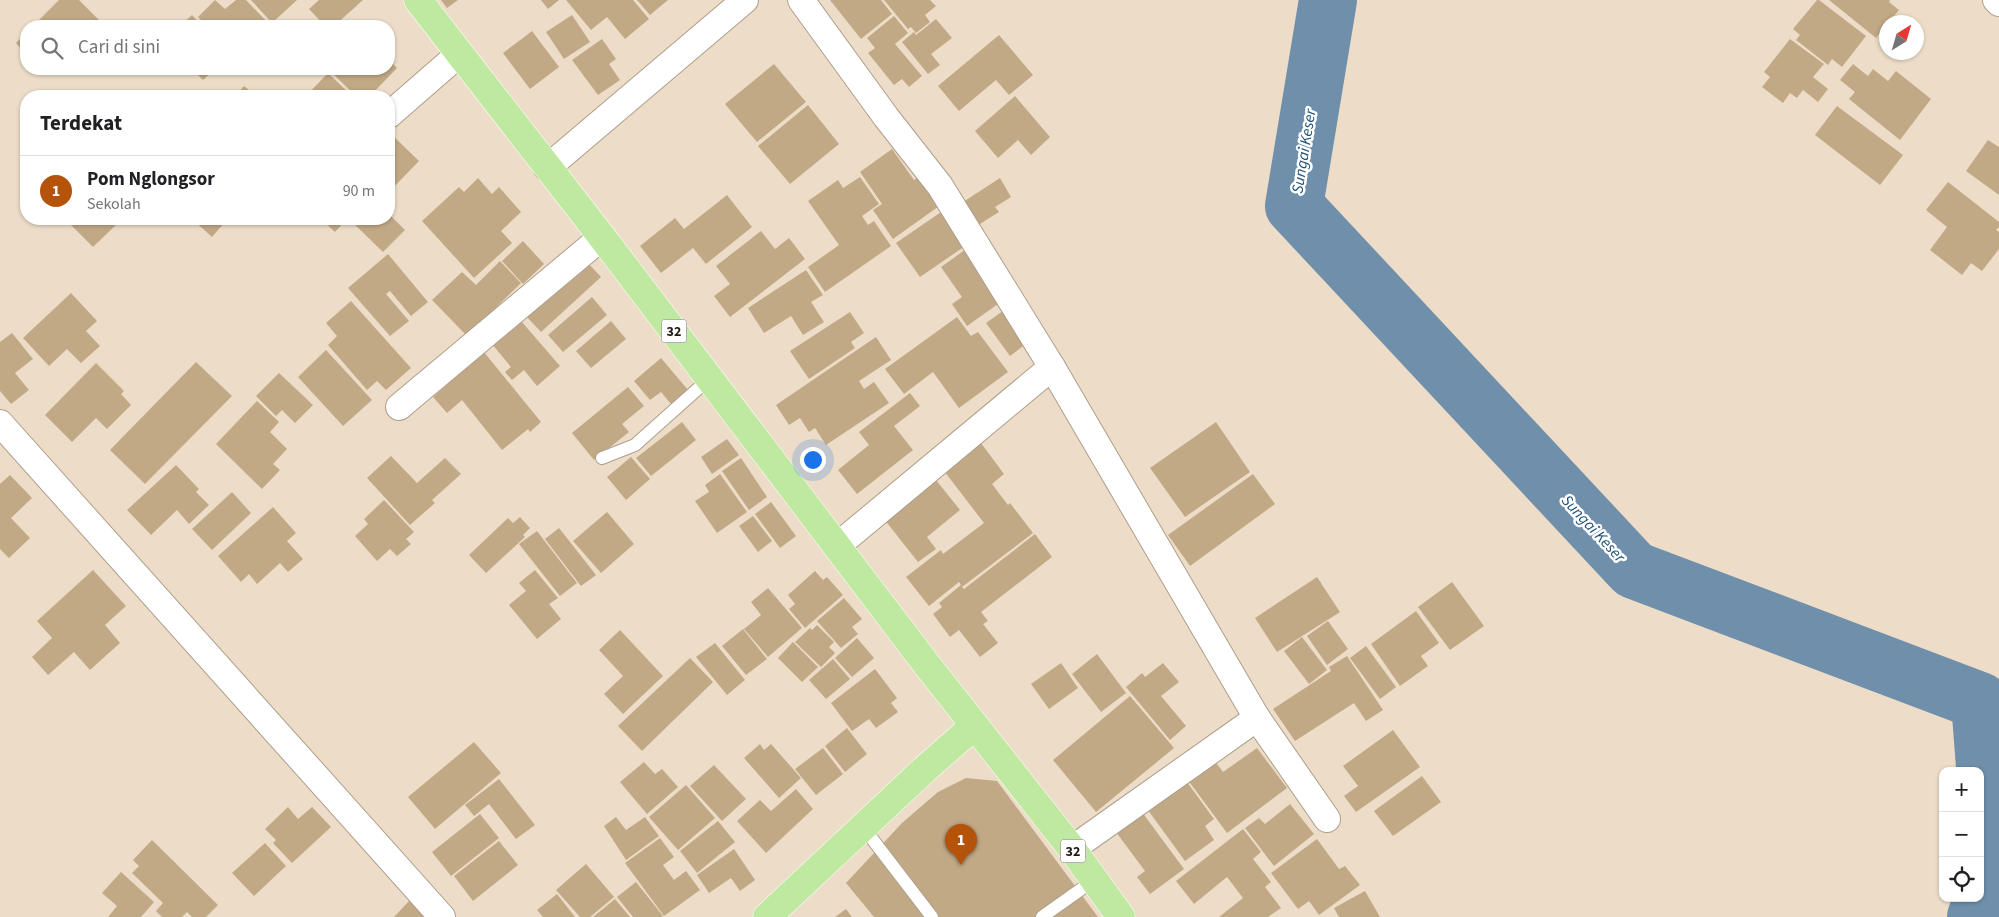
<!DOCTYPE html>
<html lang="id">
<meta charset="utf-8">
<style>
:root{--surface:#fff;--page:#f2f2f2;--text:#202124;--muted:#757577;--line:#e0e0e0;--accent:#b45309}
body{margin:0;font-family:"Source Sans 3",sans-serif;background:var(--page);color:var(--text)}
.controls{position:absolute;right:15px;bottom:15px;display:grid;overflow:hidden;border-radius:10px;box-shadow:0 1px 4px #0004}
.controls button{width:45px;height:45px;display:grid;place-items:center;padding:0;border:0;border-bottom:1px solid var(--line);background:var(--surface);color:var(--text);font:25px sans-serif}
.compass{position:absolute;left:1879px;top:15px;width:45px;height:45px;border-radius:50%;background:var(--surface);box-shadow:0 1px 4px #0004;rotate:37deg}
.you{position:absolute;left:812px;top:459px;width:18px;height:18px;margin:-12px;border:4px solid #fff;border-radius:50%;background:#1a73e8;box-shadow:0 0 0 8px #1a73e833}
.badge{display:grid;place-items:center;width:32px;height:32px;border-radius:50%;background:var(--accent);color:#fff;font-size:16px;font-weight:700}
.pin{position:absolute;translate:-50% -41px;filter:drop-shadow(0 1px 2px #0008)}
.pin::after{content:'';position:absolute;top:26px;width:18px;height:15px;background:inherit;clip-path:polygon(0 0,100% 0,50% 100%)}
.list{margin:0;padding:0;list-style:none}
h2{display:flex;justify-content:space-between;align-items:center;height:65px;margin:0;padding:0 20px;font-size:21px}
h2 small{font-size:16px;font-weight:400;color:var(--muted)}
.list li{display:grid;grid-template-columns:32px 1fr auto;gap:15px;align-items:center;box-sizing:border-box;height:70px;padding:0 20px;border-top:1px solid var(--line)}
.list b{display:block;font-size:19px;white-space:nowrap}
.list p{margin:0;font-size:16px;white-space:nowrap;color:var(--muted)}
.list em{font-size:16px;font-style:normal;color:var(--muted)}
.icon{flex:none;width:28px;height:28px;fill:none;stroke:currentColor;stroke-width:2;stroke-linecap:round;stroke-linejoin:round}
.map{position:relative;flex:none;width:1999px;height:917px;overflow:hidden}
.search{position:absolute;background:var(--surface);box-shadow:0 1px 4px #0004;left:20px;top:20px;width:375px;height:55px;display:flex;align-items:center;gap:12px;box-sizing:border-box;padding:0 18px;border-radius:20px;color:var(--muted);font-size:19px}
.panel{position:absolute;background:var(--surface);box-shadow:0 1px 4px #0004;left:20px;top:90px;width:375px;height:135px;border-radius:20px}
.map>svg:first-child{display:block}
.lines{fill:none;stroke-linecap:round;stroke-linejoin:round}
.river{stroke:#6f8fab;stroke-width:58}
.building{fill:#c2a986}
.service-casing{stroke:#ad9e8b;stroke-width:14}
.minor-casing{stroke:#ad9e8b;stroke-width:28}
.trunk-casing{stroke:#fff;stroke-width:29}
.service{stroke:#fff;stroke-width:12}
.minor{stroke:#fff;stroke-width:26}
.trunk{stroke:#bfe8a0;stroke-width:28}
.labels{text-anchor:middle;stroke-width:5;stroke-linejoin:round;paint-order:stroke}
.shield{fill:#fff;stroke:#625e59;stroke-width:1}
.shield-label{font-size:14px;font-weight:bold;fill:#1e1912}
.water-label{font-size:16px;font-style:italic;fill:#1d5078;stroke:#fff}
</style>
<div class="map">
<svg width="1999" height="917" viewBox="0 0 1999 917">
<rect width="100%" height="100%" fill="#edddc8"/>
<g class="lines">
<!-- river -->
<polyline class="river" points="1328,0 1294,206 1634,570 1980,701 1993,872 1976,917"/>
</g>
<!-- building -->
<g class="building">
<polygon points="59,0 79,0 102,23 99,26 33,26"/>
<polygon points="215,0 225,9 236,0 246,0 271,26 207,26 198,17"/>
<polygon points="251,0 297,0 272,23"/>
<polygon points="319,0 363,0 334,26 325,26 309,9"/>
<polygon points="441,0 458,0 447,8"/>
<polygon points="541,0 559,0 548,9"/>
<polygon points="566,0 633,0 649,19 625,39 607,17 591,30"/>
<polygon points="637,0 668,0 650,15"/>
<polygon points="830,0 881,0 892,14 861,39"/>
<polygon points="884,0 930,0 936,6 925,15 930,22 916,33 911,27 908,29"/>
<polygon points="1817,0 1819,0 1866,36 1842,67 1832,59 1828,65 1796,40 1800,35 1793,29"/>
<polygon points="1829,0 1890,0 1889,2 1899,10 1889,22 1886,22 1886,25 1876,38"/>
<polygon points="192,15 202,26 180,26"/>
<polygon points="572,15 590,42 564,59 546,32"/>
<polygon points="894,16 908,33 895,44 922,76 909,87 902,79 894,85 868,53 875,48 867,38"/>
<polygon points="936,19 952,38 931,54 940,65 928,74 902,42 914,32 916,35"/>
<polygon points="532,31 559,67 530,89 503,53"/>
<polygon points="26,33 26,54 16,43"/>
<polygon points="999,35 1033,75 1009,95 996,80 959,111 938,86"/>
<polygon points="602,39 616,59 609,64 620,80 598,95 572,60"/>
<polygon points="1790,39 1824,64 1813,77 1828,89 1818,102 1803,90 1797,98 1790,93 1783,103 1762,87 1770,77 1764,72"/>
<polygon points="389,60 397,68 370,96 356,96 333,74 338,69 389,69"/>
<polygon points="774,64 806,102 757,142 725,104"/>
<polygon points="1853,64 1868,76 1873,69 1888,81 1896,71 1931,99 1900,140 1849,99 1855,92 1840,80"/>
<polygon points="192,69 215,69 203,80"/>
<polygon points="328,73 352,96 306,96"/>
<polygon points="244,86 256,96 235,96"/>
<polygon points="1015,96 1050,137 1031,155 1018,140 998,158 975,131"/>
<polygon points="808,105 839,144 790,184 758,146"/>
<polygon points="1837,106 1903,155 1880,185 1815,135"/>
<polygon points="389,132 419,161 389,192"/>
<polygon points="1988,140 1999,147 1999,195 1966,171"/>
<polygon points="892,149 914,180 921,175 942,204 893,239 873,210 882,204 860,172"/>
<polygon points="860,177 879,204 862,216 868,225 874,221 891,246 825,292 808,267 839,245 808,201 838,180 843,188"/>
<polygon points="478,178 492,194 499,187 521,212 501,231 512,243 474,278 422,221 459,187 464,192"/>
<polygon points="1000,178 1011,197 995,207 999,212 975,227 960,204"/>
<polygon points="1948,182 1999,222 1999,227 1996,230 1999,232 1999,249 1982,271 1971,263 1962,275 1930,250 1947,227 1926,210"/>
<polygon points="727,195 752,227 706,264 693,248 661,273 640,246 675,218 684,229"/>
<polygon points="944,210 968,244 920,277 896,243"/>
<polygon points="389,214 405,230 383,252 351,221 353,219 389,219"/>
<polygon points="65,219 114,219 118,223 93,247"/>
<polygon points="192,219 219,219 224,223 212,237"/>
<polygon points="321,219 347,219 335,232"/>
<polygon points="761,231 775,249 789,238 805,259 730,317 714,296 730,284 716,266"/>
<polygon points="523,241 544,264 523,284 502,261"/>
<polygon points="969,247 1005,299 967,326 952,304 962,297 941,267"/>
<polygon points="388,254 428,302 411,316 390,291 386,294 409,321 390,336 348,288"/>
<polygon points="500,261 521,283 467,336 432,300 462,272 476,285"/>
<polygon points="587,262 601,277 541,332 526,316"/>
<polygon points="806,270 823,295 811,302 824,322 803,335 791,316 764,333 748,308"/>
<polygon points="71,293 97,321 86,331 100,346 81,363 67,349 49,366 23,338"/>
<polygon points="592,297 607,315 563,352 548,335"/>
<polygon points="351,301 411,368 386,390 377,381 367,390 328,345 337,336 326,323"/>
<polygon points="1007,308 1031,340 1010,356 986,323"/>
<polygon points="850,312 864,333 851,342 855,348 809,379 790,351"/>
<polygon points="515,314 560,366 537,386 524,370 512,380 505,372 511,367 487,338"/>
<polygon points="957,317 971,336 978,332 1008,372 959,408 933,372 904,394 885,369"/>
<polygon points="611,321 626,339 591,368 576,351"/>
<polygon points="12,333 33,359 15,373 29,390 11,404 0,391 0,342"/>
<polygon points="876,337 891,360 859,381 864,389 874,382 889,403 826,445 815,428 809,432 800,418 789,425 776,405"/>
<polygon points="479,346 541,422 530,432 528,429 502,450 462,400 447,413 433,397 448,384 447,383"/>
<polygon points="326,350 372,400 343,426 298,377"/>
<polygon points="661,358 688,390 671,404 661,392 650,400 634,381"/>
<polygon points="196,362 232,396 145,484 110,450"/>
<polygon points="96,363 124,391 121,394 131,405 107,429 96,418 72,442 45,415"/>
<polygon points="279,373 313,405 295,423 282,410 276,416 256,396"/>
<polygon points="628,387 644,406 622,424 629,432 594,460 572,433"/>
<polygon points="910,393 920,406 894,426 913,450 857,494 838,470 869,445 859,432"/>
<polygon points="257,401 279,422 270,432 287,449 273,464 280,470 262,489 216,444"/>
<polygon points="682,422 696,440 651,476 636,458"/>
<polygon points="1216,422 1250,472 1185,517 1150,468"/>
<polygon points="727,439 739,455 712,474 701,457"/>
<polygon points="978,439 1004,474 992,484 1008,505 1010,503 1033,533 962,587 964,589 1035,534 1052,557 981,612 988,621 983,624 998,643 980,657 959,630 950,637 933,614 942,607 939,603 961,585 959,582 929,606 906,577 941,550 943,554 984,523 941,467"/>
<polygon points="391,456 417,483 445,458 461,474 432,500 435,503 410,525 367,478"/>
<polygon points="631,457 650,479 626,500 607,477"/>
<polygon points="741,458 767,497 749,510 722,471"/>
<polygon points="176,465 199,489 196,492 209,505 189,524 177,510 151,535 127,510"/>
<polygon points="720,474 747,512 717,533 695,501 709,492 705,485"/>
<polygon points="1253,474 1275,504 1190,566 1168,535"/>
<polygon points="10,475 32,498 11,518 30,538 9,558 0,549 0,484"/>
<polygon points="936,480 960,510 927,537 936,549 918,562 884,519"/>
<polygon points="232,492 251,513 212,550 192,529"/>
<polygon points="384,500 414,532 406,539 411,544 397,556 390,549 377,561 355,536 368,524 364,519"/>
<polygon points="771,502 796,536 780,548 755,514"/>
<polygon points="273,507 296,533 287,541 303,559 288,572 280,563 257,584 249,574 241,582 218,556"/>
<polygon points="607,512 634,544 601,573 573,541"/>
<polygon points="753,516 772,541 758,552 739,526"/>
<polygon points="520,517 530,528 523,535 525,537 486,573 469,555 508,518 513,523"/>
<polygon points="559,528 596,575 581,586 545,539"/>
<polygon points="537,531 577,583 560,596 519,544"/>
<polygon points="93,570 126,606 105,625 120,643 90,670 74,652 48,675 32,657 52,638 37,621"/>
<polygon points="535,570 558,598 549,604 561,619 537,639 509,605 526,591 519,583"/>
<polygon points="815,571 823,580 827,577 843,595 805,628 789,609 795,604 788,595"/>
<polygon points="1317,577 1340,612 1277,652 1255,618"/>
<polygon points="1452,582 1484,626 1450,650 1418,607"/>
<polygon points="768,588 802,628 768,657 744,629 761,615 751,602"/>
<polygon points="844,598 862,619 852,627 858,634 841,648 817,621"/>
<polygon points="1416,611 1439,643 1421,656 1428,666 1400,686 1371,644"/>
<polygon points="1328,621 1348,649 1327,665 1307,636"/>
<polygon points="817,625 834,642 829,647 835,653 821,667 795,642 810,628 812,630"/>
<polygon points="743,629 767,659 746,675 722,646"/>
<polygon points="620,630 663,676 623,714 604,694 623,676 599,650"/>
<polygon points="1302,637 1327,670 1309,684 1284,651"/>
<polygon points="857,638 874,658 852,677 835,658"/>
<polygon points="793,642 818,667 802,682 778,658"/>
<polygon points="715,643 745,680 727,695 696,657"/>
<polygon points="1366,646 1396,687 1380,699 1350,658"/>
<polygon points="1097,654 1126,693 1101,712 1072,674"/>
<polygon points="1347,656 1383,710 1366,721 1354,703 1295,741 1273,709 1331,671 1329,667"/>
<polygon points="690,658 713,682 642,751 618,726"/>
<polygon points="833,659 850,679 826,699 809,680"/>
<polygon points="1061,663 1078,688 1049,709 1031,684"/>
<polygon points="1163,663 1179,682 1161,696 1186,726 1170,740 1126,687 1142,673 1145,677"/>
<polygon points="875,669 897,698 891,703 898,712 876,728 869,719 852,731 831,703"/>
<polygon points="1130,696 1174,748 1096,812 1053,760"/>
<polygon points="847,728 867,754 845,772 825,746"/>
<polygon points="1393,730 1420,767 1356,812 1344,796 1358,786 1343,766"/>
<polygon points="474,742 501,773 435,829 408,797"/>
<polygon points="760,744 764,750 771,744 801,778 779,798 744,758"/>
<polygon points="823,748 843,774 816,795 795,769"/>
<polygon points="1257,748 1287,788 1227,833 1185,776 1212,757 1223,772"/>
<polygon points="644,762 655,774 662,769 678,787 647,814 620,782"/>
<polygon points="714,765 746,799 722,821 690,786"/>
<polygon points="1422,776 1441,802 1393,836 1374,811"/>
<polygon points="966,778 997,781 1098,917 874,917 846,883 902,823 938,792"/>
<polygon points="1184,778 1214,819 1205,826 1214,840 1185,861 1145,806"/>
<polygon points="499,779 535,825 516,839 489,804 474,816 465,805"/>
<polygon points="686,785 715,818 678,850 649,817"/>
<polygon points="796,789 813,809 766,853 737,821 760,800 771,811"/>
<polygon points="1136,804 1184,869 1150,894 1137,877 1145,871 1110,824"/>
<polygon points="1290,804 1314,834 1274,866 1245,828 1259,818 1265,824"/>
<polygon points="288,807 298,819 312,807 331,827 292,863 273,843 276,840 265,829"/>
<polygon points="480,814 499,838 451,876 432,852"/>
<polygon points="616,817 626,830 645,817 659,836 626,860 604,826"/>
<polygon points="718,821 735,842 697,873 680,851"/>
<polygon points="1243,829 1261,852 1253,859 1271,882 1265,887 1281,908 1268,917 1219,917 1243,898 1227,877 1194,904 1176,881"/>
<polygon points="660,838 674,857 663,865 674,880 686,871 700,890 664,916 625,863"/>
<polygon points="1317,839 1339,869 1345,866 1360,885 1319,915 1309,901 1298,909 1271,873"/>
<polygon points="152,840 218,905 206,917 192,917 187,912 182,917 162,917 156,911 163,903 132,873 139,866 133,860"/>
<polygon points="499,841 518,865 473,901 454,876"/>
<polygon points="265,843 286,866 254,896 232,873"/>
<polygon points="734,849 755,880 740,891 731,878 709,893 697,875"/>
<polygon points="586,864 614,897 590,917 580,917 556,890"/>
<polygon points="121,872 154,902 141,917 108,917 117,906 102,893"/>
<polygon points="636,882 663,916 661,917 633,917 617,897"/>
<polygon points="1365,891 1380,917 1339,917 1334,908"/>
<polygon points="557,894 575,917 543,917 537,910"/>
<polygon points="615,899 630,917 593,917"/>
<polygon points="409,901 426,917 394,917"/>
<polygon points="846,909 852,917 835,917"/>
</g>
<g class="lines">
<!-- service casing -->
<g class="service-casing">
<g id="service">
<polyline points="602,458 635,445 710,378"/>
<polyline points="863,827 932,917"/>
<polyline points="1042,917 1094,880"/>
</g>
</g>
<!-- minor casing -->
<g class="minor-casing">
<g id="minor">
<polyline points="801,0 886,117 940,186 1052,367 837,546"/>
<polyline points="1996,0 1999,3"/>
<polyline points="389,115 459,54"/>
<polyline points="547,168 745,0"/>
<polyline points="1052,367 1257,718 1327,819"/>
<polyline points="399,407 602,237"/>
<polyline points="0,423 442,917"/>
<polyline points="1072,849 1257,718"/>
</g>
</g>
<!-- trunk casing -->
<g class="trunk-casing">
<g id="trunk">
<polyline points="418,0 602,237 927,665 1072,849 1121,917"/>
<polyline points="767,917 925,769 974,726"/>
</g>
</g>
<!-- service -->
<use href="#service" class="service"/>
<!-- minor -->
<use href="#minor" class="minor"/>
<!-- trunk -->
<use href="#trunk" class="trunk"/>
</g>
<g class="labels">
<!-- shield labels -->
<g class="shield">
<rect x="661.5" y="319.5" width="25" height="23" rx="4"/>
<rect x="1060.5" y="839.5" width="25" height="23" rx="4"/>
</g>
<g class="shield-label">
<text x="674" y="336">32</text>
<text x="1073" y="856">32</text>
</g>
<!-- water labels -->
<g class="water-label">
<text transform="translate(1303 151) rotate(-81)" y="6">Sungai Keser</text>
<text transform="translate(1594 528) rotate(47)" y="6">Sungai Keser</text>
</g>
</g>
</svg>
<div class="controls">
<button>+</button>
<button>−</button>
<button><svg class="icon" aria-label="locate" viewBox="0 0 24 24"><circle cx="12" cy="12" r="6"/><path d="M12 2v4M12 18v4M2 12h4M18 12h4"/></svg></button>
</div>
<svg class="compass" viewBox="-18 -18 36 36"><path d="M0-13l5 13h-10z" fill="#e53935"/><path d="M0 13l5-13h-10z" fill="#757577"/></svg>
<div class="you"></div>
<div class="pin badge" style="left:961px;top:865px">1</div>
<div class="search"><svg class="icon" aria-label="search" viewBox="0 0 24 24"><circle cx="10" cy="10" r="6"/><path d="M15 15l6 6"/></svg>Cari di sini</div>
<section class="panel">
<h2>Terdekat<small></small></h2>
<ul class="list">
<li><span class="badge">1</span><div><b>Pom Nglongsor</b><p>Sekolah</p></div><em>90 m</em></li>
</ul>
</section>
</div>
